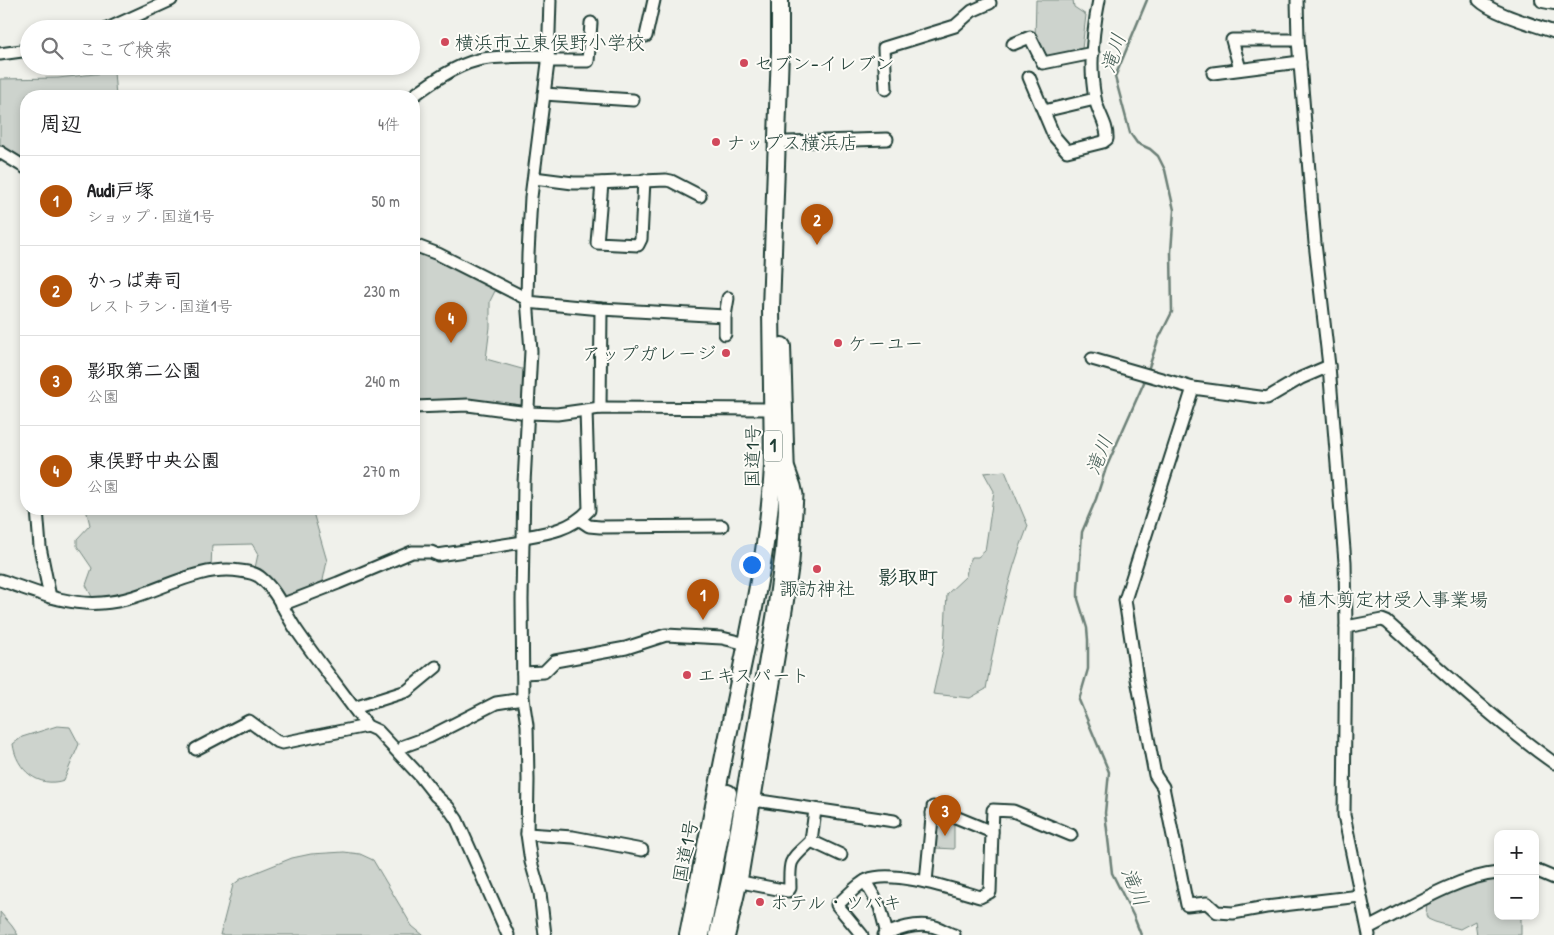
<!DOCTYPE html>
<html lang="ja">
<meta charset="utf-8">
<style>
:root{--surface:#fff;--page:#f2f2f2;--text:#202124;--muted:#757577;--line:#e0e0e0;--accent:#b45309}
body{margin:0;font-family:"Patrick Hand","Klee One",sans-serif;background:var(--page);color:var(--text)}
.controls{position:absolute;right:15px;bottom:15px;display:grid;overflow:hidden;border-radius:10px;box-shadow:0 2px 8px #0003}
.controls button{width:45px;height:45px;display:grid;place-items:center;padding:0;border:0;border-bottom:1px solid var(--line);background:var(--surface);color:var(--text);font:25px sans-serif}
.you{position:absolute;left:751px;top:564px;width:18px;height:18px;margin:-12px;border:4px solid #fff;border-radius:50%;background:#1a73e8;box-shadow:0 0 0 8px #1a73e833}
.badge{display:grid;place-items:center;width:32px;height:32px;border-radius:50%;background:var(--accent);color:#fff;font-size:16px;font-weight:700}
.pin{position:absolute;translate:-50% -41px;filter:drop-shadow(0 1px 2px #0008)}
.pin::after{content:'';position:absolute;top:26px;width:18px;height:15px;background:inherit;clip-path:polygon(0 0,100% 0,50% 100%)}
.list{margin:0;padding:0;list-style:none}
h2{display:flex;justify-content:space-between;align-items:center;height:65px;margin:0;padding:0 20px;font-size:21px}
h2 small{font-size:16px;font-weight:400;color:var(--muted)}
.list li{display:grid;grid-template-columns:32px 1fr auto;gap:15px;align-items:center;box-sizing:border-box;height:90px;padding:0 20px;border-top:1px solid var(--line)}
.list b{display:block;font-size:19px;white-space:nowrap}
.list p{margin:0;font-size:16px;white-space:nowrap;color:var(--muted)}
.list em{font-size:16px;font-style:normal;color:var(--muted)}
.icon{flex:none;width:28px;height:28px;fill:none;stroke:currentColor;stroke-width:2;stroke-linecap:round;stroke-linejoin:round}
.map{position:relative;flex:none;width:1554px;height:935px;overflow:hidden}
.search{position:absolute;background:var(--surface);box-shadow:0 2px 8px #0003;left:20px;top:20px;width:400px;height:55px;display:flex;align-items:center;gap:12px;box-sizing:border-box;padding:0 18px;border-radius:28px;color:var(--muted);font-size:19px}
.panel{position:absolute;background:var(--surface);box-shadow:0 2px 8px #0003;left:20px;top:90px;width:400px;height:425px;border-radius:20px}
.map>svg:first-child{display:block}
.green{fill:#cdd3cd;stroke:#768880}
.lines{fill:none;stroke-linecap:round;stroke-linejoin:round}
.stream{stroke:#6c8077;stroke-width:2.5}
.minor-casing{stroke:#1f3d34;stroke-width:15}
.major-casing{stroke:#1f3d34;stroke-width:18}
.highway-casing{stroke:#1f3d34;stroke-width:20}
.minor{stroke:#fdfcf7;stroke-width:11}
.major{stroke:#fdfcf7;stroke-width:14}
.highway{stroke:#fdfcf7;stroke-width:16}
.poi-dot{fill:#d1495b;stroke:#fdfcf7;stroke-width:2}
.labels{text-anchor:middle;stroke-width:4;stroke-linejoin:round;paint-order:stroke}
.shield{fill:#fdfcf7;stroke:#62766e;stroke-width:1}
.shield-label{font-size:18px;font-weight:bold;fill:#1f3d34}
.poi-label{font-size:19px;fill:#1f3d34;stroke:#fdfcf7;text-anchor:start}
.street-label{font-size:19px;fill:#1f3d34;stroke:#fdfcf7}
.water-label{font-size:20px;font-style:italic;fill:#455e56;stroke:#fdfcf7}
.neighbourhood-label{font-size:20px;font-weight:bold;fill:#1f3d34;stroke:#fdfcf7}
</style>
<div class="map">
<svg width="1554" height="935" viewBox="0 0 1554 935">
<rect width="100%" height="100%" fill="#f0f1eb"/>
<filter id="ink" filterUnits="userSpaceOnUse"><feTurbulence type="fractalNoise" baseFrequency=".02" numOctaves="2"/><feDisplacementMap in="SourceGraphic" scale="10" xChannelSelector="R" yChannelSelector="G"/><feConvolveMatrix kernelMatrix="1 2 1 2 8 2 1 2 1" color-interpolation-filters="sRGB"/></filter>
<g filter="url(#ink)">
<!-- green -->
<g class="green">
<polygon points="1036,0 1073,0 1074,7 1086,15 1082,49 1065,56 1045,60 1035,39"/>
<polygon points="114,72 116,96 26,96 26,163 0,150 0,79 58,78"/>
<polygon points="414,245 497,287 490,301 490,327 486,359 529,371 529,407 414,407"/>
<path d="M1005,471L1028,526C1007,578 996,634 986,689L970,698L933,694L944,645L947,594L966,576L968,565L972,557H978L985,551L994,491L984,473Z"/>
<polygon points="86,509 260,509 261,510 268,509 312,509 327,561 322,585 283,597 272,582 255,568 258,554 252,544 212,545 211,567 190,570 120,595 93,599 86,585 92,568 77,546 77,539 90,525"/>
<path d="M57,726L70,727L79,744L64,780C38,789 16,769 13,744L22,737Z"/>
<polygon points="936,817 954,819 954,849 935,848"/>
<polygon points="344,852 360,854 373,860 412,926 423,935 220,935 233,885 242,878 292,858 311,854"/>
<polygon points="1498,876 1498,916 1521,916 1521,935 1477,935 1475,921 1460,929 1435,922 1428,919 1426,915 1427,901 1460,886"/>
<polygon points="0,912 12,926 18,935 0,935"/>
</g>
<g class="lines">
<!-- stream -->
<g class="stream">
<polyline points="1147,0 1115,77 1130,133 1137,143 1150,149 1158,156 1165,170 1174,210 1171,252 1172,312 1158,340 1148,370"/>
<polyline points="1141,935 1134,917 1112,873 1105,813 1109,772 1079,700 1088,669 1088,640 1087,628 1078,599 1078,590 1082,532 1096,499 1106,468 1146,378"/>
</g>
<!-- minor casing -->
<g class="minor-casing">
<g id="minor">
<polyline points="1297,0 1298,40 1315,243 1329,366 1345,562 1346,627 1344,815 1369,935"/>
<path d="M1479,0C1493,14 1535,25 1554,32"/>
<polyline points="107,29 171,0"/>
<polyline points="646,36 654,0"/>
<polyline points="1013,44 1030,37 1043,63 1093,53"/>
<polyline points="0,54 29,50"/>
<polyline points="548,61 588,61 591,23"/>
<polyline points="1240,69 1232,40 1298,40"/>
<polyline points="1213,73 1300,62"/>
<path d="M1029,77L1054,136L1067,151L1103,142L1107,139C1108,124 1097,112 1095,98C1089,67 1093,30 1099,0"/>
<polyline points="886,89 884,48 955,26 972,11 990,3"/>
<polyline points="544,94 633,100"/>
<path d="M413,96C432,82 454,66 478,60C500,55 525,57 548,56"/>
<polyline points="1044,111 1095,99"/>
<polyline points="787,142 887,139"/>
<polyline points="0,152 26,168"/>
<polyline points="534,178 573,183 596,183 666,180 671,181 700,196"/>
<polyline points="602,183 597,243 638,245 641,239 644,180"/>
<polyline points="414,245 438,254 527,299"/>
<polyline points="527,302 601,309 725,316"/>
<polyline points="725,334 725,316 728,298"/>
<polyline points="1092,359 1193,388 1267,398 1301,378 1329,366"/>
<polyline points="1193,388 1125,600 1137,679 1155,775 1163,787 1187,905 1207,903 1217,912 1233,913 1266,907 1360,896"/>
<polyline points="414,407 468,405 528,413 557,414 600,408 772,409"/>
<polyline points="600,408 601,309"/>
<polyline points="37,509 40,547 50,597"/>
<polyline points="580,520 589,526 600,527 722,526"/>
<path d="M524,537C549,533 572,529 589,510L586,410"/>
<path d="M0,580C33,591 67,606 102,603C151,600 191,564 240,571C248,572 256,573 261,578C278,592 285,614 297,631C319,663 344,694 367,726L378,731L421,777L436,796L448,807L457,820L508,935"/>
<polyline points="281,605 338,583 412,552 431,552 438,555 523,542"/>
<path d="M1346,627L1382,620L1387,622C1441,670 1495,721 1554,763"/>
<polyline points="523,673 544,672 555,661 626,648 666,635 722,638 747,644"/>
<polyline points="354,708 407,691 436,667"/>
<polyline points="404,746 429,737 496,703 523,699"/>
<polyline points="196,749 249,721 276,741 282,743 367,726"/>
<polyline points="754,800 894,821"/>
<polyline points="815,810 811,841 841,855"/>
<polyline points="992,832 993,810 1013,811 1071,835"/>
<polyline points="527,834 573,837 642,850"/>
<polyline points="1535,870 1554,878"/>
<polyline points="865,881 880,907 887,934"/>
<path d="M741,882L788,891L790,888C789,858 790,861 811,841"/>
<polyline points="926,882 933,807"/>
<path d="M1368,928C1407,909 1455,877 1498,873"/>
<polyline points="545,935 540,893 531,862 527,834 528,780 527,725 523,699 522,600 524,483 531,351 527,299 528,254 531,197 548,63 550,0"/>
<polyline points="729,935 741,882 787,604 793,561 797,495 795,486 789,469"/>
<path d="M862,935L837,905C846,898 856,885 867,880C893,869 952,889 980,897L990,892L992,832L953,816L932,813"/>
<path d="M884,935C899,929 914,923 931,926C939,927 947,933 954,935"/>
</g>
</g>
<!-- major casing -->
<g class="major-casing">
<polyline id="major" points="1543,0 1554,2"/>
</g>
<!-- highway casing -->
<g class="highway-casing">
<g id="highway">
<path d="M688,935C704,857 719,779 735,701C751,623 769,545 773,466L771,309L780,51V0"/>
<polyline points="701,935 728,793"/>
<polyline points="718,935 731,876 776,612 784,552 787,510 782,346"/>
</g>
</g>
<!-- minor -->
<use href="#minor" class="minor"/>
<!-- major -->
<use href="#major" class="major"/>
<!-- highway -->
<use href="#highway" class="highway"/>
</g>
</g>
<!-- markers -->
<g class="poi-dot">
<circle cx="445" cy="42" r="5"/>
<circle cx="744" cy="63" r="5"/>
<circle cx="716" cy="142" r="5"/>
<circle cx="838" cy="343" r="5"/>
<circle cx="726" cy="353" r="5"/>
<circle cx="817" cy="569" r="5"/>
<circle cx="1288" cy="599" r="5"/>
<circle cx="687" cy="675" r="5"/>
<circle cx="760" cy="902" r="5"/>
</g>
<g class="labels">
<!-- shield labels -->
<rect class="shield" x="764" y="430.5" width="18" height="31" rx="4"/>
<g class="shield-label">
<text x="773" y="452">1</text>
</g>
<!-- poi labels -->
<g class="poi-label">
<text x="455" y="49">横浜市立東俣野小学校</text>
<text x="754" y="70">セブン-イレブン</text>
<text x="726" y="149">ナップス横浜店</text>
<text x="848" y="350">ケーユー</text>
<text x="716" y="360" text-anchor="end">アップガレージ</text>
<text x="817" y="595" text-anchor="middle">諏訪神社</text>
<text x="1298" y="606">植木剪定材受入事業場</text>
<text x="697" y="682">エキスパート</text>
<text x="770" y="909">ホテル・ツバキ</text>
</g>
<!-- street labels -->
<g class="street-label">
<text transform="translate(752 456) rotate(-89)" y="7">国道1号</text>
<text transform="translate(685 851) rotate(-79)" y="7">国道1号</text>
</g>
<!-- water labels -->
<g class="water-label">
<text transform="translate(1113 53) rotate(-72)" y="7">滝川</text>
<text transform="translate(1099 455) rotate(-68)" y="7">滝川</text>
<text transform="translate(1135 887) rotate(68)" y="7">滝川</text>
</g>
<!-- neighbourhood labels -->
<g class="neighbourhood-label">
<text x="908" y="584">影取町</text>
</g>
</g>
</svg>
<div class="controls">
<button>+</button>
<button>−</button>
</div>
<div class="you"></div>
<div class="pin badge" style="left:703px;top:620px">1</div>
<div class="pin badge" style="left:817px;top:245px">2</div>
<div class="pin badge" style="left:945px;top:836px">3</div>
<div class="pin badge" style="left:451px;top:343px">4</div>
<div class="search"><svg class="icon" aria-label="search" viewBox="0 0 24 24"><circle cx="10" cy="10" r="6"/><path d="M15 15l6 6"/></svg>ここで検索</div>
<section class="panel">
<h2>周辺<small>4件</small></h2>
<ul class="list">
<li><span class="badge">1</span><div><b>Audi戸塚</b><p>ショップ · 国道1号</p></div><em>50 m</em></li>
<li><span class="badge">2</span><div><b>かっぱ寿司</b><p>レストラン · 国道1号</p></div><em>230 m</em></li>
<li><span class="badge">3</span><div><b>影取第二公園</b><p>公園</p></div><em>240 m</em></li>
<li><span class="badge">4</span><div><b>東俣野中央公園</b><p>公園</p></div><em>270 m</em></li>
</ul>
</section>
</div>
